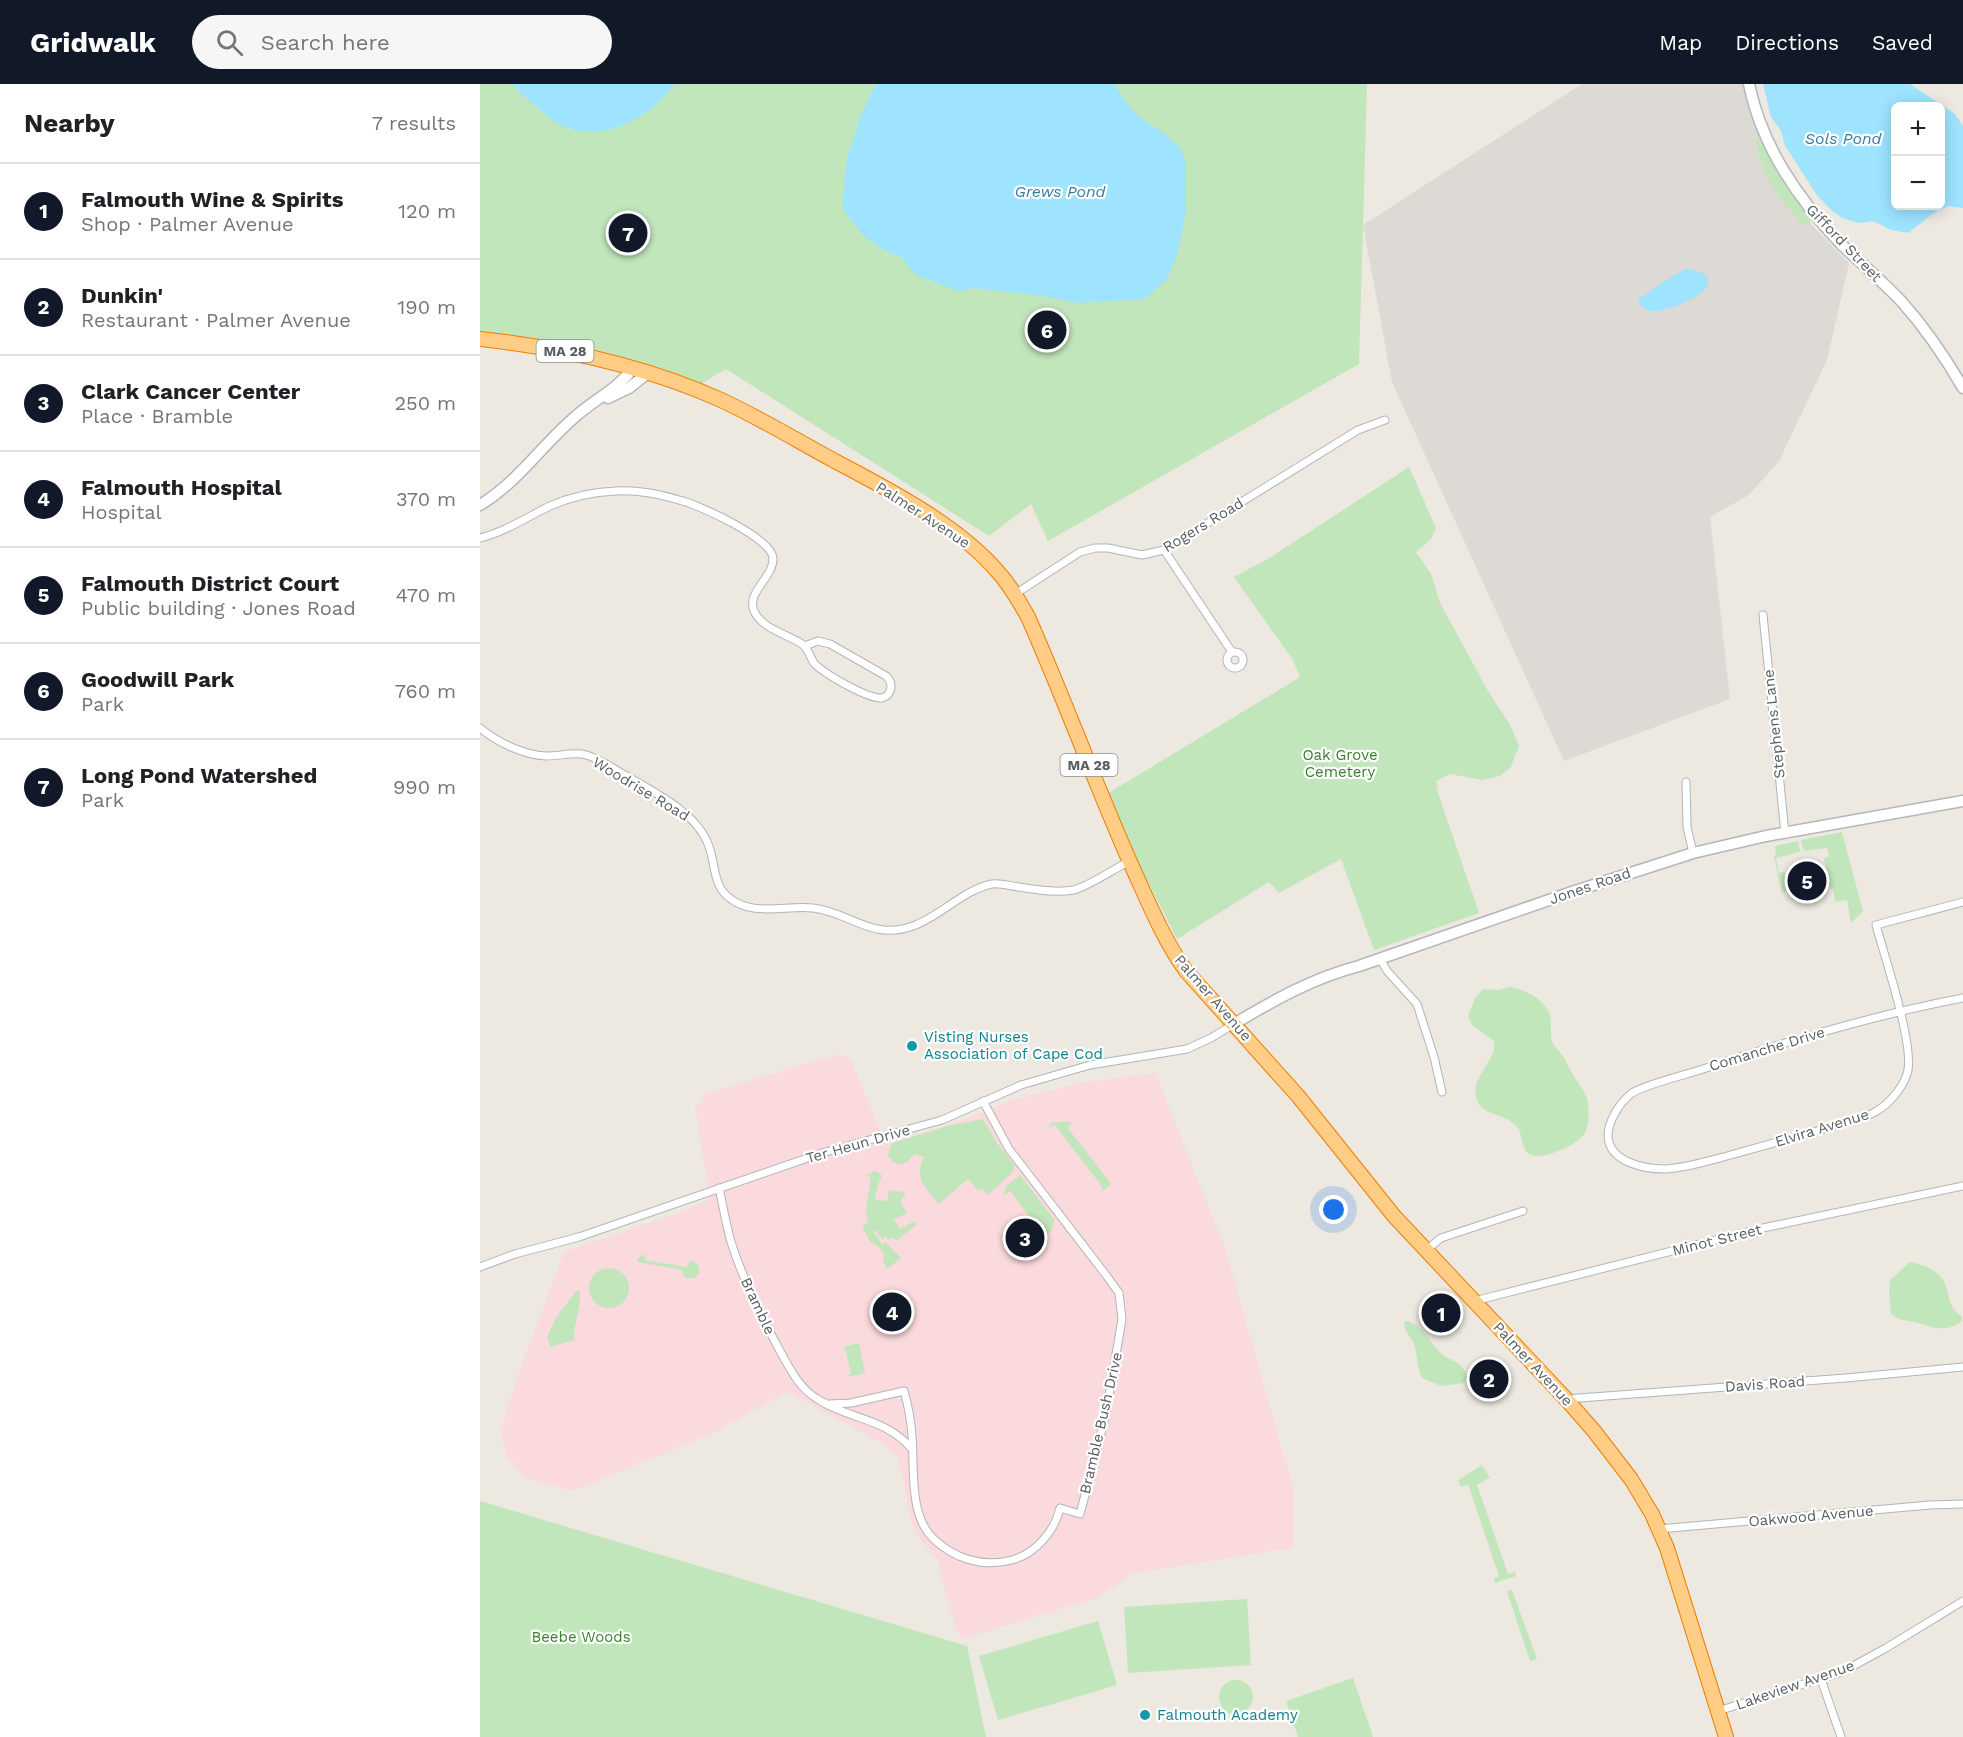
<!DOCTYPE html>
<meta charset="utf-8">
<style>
:root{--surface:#fff;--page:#f6f6f6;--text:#202124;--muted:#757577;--line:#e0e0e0;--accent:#111827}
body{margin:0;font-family:"Work Sans",sans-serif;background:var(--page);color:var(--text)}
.controls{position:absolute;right:18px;top:18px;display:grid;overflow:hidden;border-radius:9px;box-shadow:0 3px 15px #0003}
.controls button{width:54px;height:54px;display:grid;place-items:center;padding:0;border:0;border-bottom:2px solid var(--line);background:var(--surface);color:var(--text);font:30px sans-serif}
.you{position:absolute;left:854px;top:1126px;width:21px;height:21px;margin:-15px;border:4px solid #fff;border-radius:50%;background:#1a73e8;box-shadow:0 0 0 9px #1a73e833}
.badge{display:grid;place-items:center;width:39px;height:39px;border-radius:50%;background:var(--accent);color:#fff;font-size:20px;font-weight:700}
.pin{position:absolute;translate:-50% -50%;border:3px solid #fff;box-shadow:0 2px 6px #0006}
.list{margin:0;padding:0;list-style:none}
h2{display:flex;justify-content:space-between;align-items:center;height:78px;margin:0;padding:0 24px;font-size:26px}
h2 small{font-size:20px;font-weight:400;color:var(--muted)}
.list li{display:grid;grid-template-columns:39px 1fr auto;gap:18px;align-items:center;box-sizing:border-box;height:96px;padding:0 24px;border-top:2px solid var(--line)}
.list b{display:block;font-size:22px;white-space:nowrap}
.list p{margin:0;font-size:20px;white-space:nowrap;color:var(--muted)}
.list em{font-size:20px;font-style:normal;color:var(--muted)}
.icon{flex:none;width:33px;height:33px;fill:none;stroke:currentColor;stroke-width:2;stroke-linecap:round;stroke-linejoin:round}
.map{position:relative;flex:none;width:1483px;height:1653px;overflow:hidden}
header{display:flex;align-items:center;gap:36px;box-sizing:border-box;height:84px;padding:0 30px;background:var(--accent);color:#fff}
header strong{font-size:28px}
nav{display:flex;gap:33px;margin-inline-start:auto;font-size:21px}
.search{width:420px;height:54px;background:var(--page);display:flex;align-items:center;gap:15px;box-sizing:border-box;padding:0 21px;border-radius:33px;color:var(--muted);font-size:22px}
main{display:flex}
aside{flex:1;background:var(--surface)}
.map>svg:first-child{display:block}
.industrial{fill:#dddad5}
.medical{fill:#fbdadd}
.green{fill:#c2e6bb}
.water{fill:#9ee4ff;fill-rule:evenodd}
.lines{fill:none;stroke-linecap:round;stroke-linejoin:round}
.street-casing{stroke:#b1b5b9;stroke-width:9}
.secondary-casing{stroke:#b2b7bc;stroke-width:13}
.highway-casing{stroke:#ed7e00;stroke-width:16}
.street{stroke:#fff;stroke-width:7}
.secondary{stroke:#fff;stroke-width:10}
.highway{stroke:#ffcd85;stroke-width:14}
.culture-dot{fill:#0f9aa8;stroke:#fff;stroke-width:2}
.labels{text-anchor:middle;stroke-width:4.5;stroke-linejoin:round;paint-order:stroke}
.shield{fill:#fff;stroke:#8b8e91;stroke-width:1.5}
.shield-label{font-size:14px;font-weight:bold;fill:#595e62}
.street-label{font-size:15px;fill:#595e62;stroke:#fff}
.park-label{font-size:15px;fill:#3a8131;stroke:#fff}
.culture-label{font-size:15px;fill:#0d838f;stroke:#fff;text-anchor:start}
.water-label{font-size:16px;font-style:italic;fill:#357ba1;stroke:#fff}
</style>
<header>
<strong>Gridwalk</strong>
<div class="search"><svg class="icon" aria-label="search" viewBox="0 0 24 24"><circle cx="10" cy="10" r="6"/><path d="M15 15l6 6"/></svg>Search here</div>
<nav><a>Map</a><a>Directions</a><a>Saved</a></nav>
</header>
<main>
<aside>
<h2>Nearby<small>7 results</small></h2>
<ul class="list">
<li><span class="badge">1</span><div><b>Falmouth Wine &amp; Spirits</b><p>Shop · Palmer Avenue</p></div><em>120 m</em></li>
<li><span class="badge">2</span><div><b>Dunkin'</b><p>Restaurant · Palmer Avenue</p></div><em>190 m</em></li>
<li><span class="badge">3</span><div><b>Clark Cancer Center</b><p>Place · Bramble</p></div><em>250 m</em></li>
<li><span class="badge">4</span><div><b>Falmouth Hospital</b><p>Hospital</p></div><em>370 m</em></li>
<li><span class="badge">5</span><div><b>Falmouth District Court</b><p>Public building · Jones Road</p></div><em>470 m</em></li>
<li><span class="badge">6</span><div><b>Goodwill Park</b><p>Park</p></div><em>760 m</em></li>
<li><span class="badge">7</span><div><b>Long Pond Watershed</b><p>Park</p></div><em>990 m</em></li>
</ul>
</aside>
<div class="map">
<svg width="1483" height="1653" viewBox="0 0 1483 1653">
<rect width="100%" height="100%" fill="#ede8e0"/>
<!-- industrial -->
<polygon class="industrial" points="1102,0 1263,0 1269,26 1318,127 1369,179 1347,276 1299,377 1269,411 1230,433 1250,615 1084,677 912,298 883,141"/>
<!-- medical -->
<polygon class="medical" points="360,970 371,976 398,1042 409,1059 492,1033 528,1017 599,999 675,989 746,1167 813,1404 813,1464 653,1489 619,1513 485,1554 476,1547 458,1477 434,1447 418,1374 402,1359 308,1308 233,1349 92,1407 44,1393 26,1371 20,1347 39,1289 84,1168 185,1134 228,1117 227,1094 215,1026 225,1010"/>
<!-- green -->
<g class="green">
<polygon points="0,0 887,0 879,280 568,457 551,420 509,452 246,285 214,304 0,255"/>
<path d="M1278,54L1281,56L1300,92L1331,137L1329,142C1323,141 1319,136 1314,131C1294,111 1281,85 1276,57Z"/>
<polygon points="929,383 956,444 951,455 936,468 951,490 960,519 1008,607 1030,641 1039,662 1031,683 1020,692 1002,696 970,690 956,697 958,709 999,829 894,866 861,775 799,809 789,798 697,855 665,792 627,710 820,593 813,576 754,493 791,473"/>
<polygon points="1362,748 1383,827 1371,839 1367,816 1355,818 1353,805 1350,805 1344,774 1349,773 1347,764 1324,767 1321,756"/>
<polygon points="1318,757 1320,768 1296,774 1299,789 1304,788 1308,807 1302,808 1294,772 1296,771 1295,762"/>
<path d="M1030,903C1047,906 1071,918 1071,939C1071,945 1070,950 1072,957C1074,962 1079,967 1082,971C1087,978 1089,985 1093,991C1098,999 1104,1005 1107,1014C1109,1025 1110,1041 1104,1050C1097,1061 1064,1076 1051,1071C1040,1066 1044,1051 1037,1043C1026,1028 999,1033 996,1012C992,991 1017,977 1014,957L992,941L988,932L995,914L1003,905L1019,906Z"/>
<path d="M503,1035L517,1059L535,1082L531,1090L508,1111L502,1104L498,1107L488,1095L459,1120C446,1104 433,1095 444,1073L434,1070C427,1081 417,1085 408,1072L411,1060L416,1058L467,1042Z"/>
<polygon points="585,1037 592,1038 588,1044 631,1100 619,1110 623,1104 575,1041 568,1045 571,1039"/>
<polygon points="395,1087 402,1091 397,1104 395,1116 407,1117 409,1106 424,1108 425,1112 420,1117 427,1129 414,1135 420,1145 434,1137 436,1141 417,1156 411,1154 408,1156 404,1152 403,1156 395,1146 393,1147 402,1160 405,1158 421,1174 407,1185 403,1176 404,1170 398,1162 390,1158 382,1142 388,1138 386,1126 391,1093 385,1092"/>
<polygon points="540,1091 574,1135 572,1146 564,1152 530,1107 523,1112 526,1102"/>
<polygon points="164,1170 165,1176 207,1183 209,1178 212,1177 218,1181 220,1188 214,1194 205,1194 202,1186 158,1178 157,1175"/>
<path d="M1430,1178C1443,1180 1460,1187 1465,1200C1471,1216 1467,1221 1482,1233V1236C1468,1251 1450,1242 1434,1238C1425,1236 1418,1236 1411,1230L1409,1211L1410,1196Z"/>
<circle cx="129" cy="1204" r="20"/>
<path d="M99,1206C104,1224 91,1242 95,1256L70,1263L67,1253L77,1232L96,1207Z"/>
<path d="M928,1237C942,1242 949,1256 958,1266C966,1277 985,1276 987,1294L984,1299L961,1302L942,1294C936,1281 938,1271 934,1260C931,1253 923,1246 924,1238Z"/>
<polygon points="379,1259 385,1289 368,1293 367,1291 371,1290 366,1267 364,1267 365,1262"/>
<polygon points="1002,1381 1010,1394 997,1401 1028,1490 1035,1488 1036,1492 1015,1499 1014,1495 1019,1492 988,1400 981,1403 978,1396"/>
<polygon points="0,1417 487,1562 506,1653 0,1653"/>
<polygon points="1032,1506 1057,1575 1050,1577 1027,1507"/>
<polygon points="767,1515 771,1581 648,1589 644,1523"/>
<polygon points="618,1537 637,1601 518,1636 499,1572"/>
<polygon points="873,1594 893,1653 818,1653 806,1617"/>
<circle cx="756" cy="1613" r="17"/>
</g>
<!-- water -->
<g class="water">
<path d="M33,0H195C173,30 130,57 91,45C76,41 67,32 56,22C48,15 39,10 33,0Z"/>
<path d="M396,0H635C642,10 645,20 654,28C672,44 698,52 706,77V129L697,171L687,195L665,215L598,219L562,212L494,204L479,207L440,193L433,188L422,174L404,166L384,152L369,134L362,122L367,73L378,42V37Z"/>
<path d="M1283,0H1430L1475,30L1483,42V124L1468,122L1454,129L1428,149L1411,146L1393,137L1379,139L1362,134L1351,126L1337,111L1305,62L1301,47L1291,33ZM1416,22H1460V122H1416Z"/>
<path d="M1206,185C1217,185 1237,192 1224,206C1214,217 1182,229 1168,227L1158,219L1160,214L1194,191Z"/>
</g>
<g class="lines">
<!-- street casing -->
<g class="street-casing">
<g id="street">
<path d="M0,454C25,448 47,433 70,422C90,413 114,408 136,407C157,406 179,410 199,416C217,420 292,454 293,474C294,493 266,508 274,527C282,545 307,550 322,560C328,564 330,573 334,579C344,590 388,615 402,614C412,611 414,599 406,592L350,560L338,557L325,562"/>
<polyline points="684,466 752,568"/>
<polyline points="535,510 600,468 615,464 628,464 662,471 684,466 878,346 905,336"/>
<polyline points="1283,531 1305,749"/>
<circle cx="755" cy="576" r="8"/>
<path d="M0,644C17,658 43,671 66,672C78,672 90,669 102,670C115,672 131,683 143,690C172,707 216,728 228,760C235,776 233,799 246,811C270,834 304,821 333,824C370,828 391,857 433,842C461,832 483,806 512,800C521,799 530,802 539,803C556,806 577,809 593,806C608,803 635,784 650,777"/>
<polyline points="1206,698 1207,743 1213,769"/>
<path d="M1483,818L1396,841C1404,871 1436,965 1427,990C1422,1005 1409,1020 1395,1028C1380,1036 1360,1040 1344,1045C1312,1054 1280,1063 1247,1072C1228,1077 1205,1084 1185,1085C1164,1085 1129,1078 1128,1052C1128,1037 1140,1018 1152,1009C1164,1001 1204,991 1220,986C1307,957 1394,931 1483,914"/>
<polyline points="900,875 908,888 937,920 954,973 962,1008"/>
<path d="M239,1104C243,1122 246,1140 251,1158C263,1196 281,1232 300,1267C309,1283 319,1304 336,1314C368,1336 405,1333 432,1365"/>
<polyline points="945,1167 961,1154 1043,1127"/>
<polyline points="0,1183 35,1170 99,1153 342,1069 462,1036 541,1001 610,981 707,965 731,954 754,940"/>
<polyline points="994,1217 1283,1144 1483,1102"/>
<polyline points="1086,1315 1366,1294 1483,1283"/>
<path d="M349,1320L371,1319L424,1307C428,1321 431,1337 432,1352C434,1377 431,1415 442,1438C448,1453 464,1465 479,1472C496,1479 514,1481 532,1476C555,1470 575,1447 580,1424L600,1430L626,1330L642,1235L639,1209L626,1191L529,1065L503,1017"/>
<polyline points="1179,1445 1450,1421 1483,1420"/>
<polyline points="1341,1595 1361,1653"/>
<polyline points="1238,1627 1362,1588 1406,1564 1483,1517"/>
</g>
</g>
<!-- secondary casing -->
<g class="secondary-casing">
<g id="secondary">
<path d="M1269,0C1282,63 1318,115 1362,161C1382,180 1403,198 1422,218C1446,245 1465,273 1483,304"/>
<polyline points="128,314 149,304 168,289"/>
<path d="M0,421C37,399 63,360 96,332C115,315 138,305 153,284"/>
<path d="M754,940C794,916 833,894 879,882L1092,808L1213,769L1286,752L1483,717"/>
</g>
</g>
<!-- highway casing -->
<g class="highway-casing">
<path id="highway" d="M0,255C83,264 165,282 241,316C280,334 316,356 353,376C408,405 478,441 518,488C530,501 539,517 548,533C584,614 614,697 650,778C667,815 682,853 706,887L818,1012L914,1132L1086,1315L1114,1347L1151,1395L1172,1430L1187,1464L1246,1653"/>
</g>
<!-- street -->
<use href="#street" class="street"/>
<!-- secondary -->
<use href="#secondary" class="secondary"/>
<!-- highway -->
<use href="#highway" class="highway"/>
</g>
<!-- markers -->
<g class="culture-dot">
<circle cx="432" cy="962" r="6"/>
<circle cx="665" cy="1631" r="6"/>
</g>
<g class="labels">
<!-- shield labels -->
<g class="shield">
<rect x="56.5" y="256" width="57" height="22" rx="4.5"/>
<rect x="580.5" y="670" width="57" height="22" rx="4.5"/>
</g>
<g class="shield-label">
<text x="85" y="272">MA 28</text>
<text x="609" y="686">MA 28</text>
</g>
<!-- street labels -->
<g class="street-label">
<text transform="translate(1364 159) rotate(46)" y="5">Gifford Street</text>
<text transform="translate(443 431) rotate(33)" y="5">Palmer Avenue</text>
<text transform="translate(723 441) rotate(-31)" y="5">Rogers Road</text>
<text transform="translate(1294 640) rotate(-96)" y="5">Stephens Lane</text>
<text transform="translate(161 705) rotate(31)" y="5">Woodrise Road</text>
<text transform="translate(1110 802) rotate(-19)" y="5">Jones Road</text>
<text transform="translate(733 914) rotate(49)" y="5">Palmer Avenue</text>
<text transform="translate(1287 965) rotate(-17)" y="5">Comanche Drive</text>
<text transform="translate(1342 1044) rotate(-17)" y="5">Elvira Avenue</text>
<text transform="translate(378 1060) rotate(-16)" y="5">Ter Heun Drive</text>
<text transform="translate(1237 1156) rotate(-14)" y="5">Minot Street</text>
<text transform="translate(278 1222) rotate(65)" y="5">Bramble</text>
<text transform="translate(1053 1280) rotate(47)" y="5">Palmer Avenue</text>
<text transform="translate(1285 1300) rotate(-4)" y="5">Davis Road</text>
<text transform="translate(621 1339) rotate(-77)" y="5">Bramble Bush Drive</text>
<text transform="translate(1331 1432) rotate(-5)" y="5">Oakwood Avenue</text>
<text transform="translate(1315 1601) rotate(-19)" y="5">Lakeview Avenue</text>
</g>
<!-- park labels -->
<g class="park-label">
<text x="860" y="676">Oak Grove<tspan x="860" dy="17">Cemetery</tspan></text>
<text x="101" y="1558">Beebe Woods</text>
</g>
<!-- culture labels -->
<g class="culture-label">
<text x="444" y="958">Visting Nurses<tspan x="444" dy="17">Association of Cape Cod</tspan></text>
<text x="677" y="1636">Falmouth Academy</text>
</g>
<!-- water labels -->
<g class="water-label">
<text x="1363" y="60">Sols Pond</text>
<text x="580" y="113">Grews Pond</text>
</g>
</g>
</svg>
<div class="controls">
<button>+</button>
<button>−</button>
</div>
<div class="you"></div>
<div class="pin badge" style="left:961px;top:1229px">1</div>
<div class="pin badge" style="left:1009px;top:1295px">2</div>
<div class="pin badge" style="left:545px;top:1154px">3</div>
<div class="pin badge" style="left:412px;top:1228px">4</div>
<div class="pin badge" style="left:1327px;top:797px">5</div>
<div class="pin badge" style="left:567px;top:246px">6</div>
<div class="pin badge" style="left:148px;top:149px">7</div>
</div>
</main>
